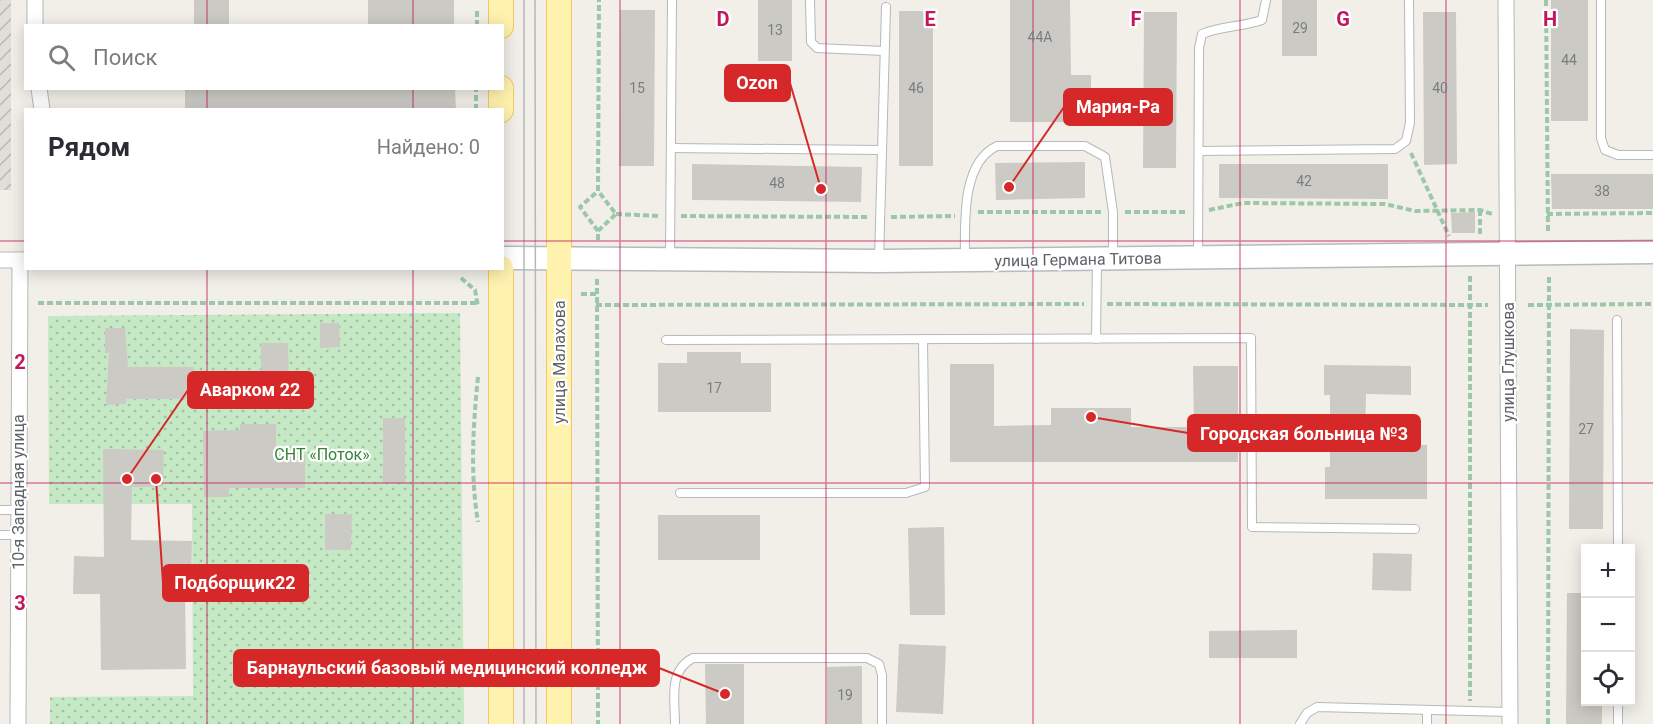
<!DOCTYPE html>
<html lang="ru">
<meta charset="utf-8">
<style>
:root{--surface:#fff;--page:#f7f7f7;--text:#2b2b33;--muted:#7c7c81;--line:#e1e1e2}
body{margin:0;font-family:Roboto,sans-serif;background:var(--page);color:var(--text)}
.controls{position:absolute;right:18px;bottom:18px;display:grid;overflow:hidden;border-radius:0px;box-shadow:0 3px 15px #0003}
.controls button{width:54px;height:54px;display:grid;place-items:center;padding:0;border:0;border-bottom:2px solid var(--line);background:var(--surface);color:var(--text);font:30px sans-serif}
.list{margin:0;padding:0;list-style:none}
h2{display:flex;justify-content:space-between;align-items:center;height:78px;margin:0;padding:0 24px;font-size:26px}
h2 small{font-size:20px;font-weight:400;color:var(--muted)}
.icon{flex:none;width:33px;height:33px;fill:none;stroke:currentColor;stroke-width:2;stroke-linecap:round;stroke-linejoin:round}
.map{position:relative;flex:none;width:1653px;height:724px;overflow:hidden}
.search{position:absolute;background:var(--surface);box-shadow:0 3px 15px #0003;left:24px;top:24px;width:480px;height:66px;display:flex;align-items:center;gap:15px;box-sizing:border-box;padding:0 21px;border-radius:0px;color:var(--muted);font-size:22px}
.panel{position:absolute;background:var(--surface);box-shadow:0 3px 15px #0003;left:24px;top:108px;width:480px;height:162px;border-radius:0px}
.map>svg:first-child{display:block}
.industrial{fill:url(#industrial-furrows)}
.grass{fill:url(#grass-dots)}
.building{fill:#cccac5}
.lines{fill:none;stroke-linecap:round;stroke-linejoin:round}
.lane-casing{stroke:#b5b8bc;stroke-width:10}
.street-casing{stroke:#b5b8bc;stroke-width:17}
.secondary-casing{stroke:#b6babf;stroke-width:25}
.primary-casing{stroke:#f2c960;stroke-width:26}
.path{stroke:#9cc7a9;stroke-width:4;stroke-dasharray:6 3;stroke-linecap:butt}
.lane{stroke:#fff;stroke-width:8}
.street{stroke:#fff;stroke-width:15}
.secondary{stroke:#fff;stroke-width:22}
.primary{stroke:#fff2af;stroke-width:24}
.tram{stroke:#b6b7b8;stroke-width:1.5}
.grid{fill:none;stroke:#c2185b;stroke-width:1.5;stroke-opacity:0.55}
.labels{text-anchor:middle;stroke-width:4.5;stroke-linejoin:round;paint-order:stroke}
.number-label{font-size:14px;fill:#7a7d7f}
.street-label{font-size:16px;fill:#5f6368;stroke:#fff}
.park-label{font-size:16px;fill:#348238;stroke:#fff}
.grid-label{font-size:20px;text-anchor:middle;font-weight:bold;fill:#c2185b;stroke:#fff;stroke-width:4.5;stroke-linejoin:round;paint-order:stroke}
.leader{fill:none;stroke:#d62828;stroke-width:2}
.callout-dot{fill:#d62828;stroke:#fff;stroke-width:2}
.callout{fill:#d62828;stroke:#d62828;stroke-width:2}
.callout-label{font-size:18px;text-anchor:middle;font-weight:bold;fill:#fff}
</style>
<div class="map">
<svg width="1653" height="724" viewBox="0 0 1653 724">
<defs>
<pattern id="industrial-furrows" width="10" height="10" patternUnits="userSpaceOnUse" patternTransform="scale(1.5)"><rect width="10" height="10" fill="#e0deda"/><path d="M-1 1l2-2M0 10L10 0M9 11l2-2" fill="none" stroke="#b9b8b5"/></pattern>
<pattern id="grass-dots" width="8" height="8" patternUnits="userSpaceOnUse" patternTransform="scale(1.5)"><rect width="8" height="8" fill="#c5e8c5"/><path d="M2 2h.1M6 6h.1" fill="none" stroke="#a3c0a4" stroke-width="1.8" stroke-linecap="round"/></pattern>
</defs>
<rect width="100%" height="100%" fill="#f1efe8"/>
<!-- industrial -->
<rect class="industrial" x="0" y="0" width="11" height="190"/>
<!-- grass -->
<polygon class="grass" points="460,313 464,724 50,724 50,697 193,696 192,504 49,504 48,316"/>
<!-- building -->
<g class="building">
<rect x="194" y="0" width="35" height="26"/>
<rect x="368" y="0" width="86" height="26"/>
<rect x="758" y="0" width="34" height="61"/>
<polygon points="1010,0 1070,0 1071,75 1091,75 1091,122 1010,122"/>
<rect x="1282" y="0" width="35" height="56"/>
<rect x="1551" y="0" width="37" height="121"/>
<polygon points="620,10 655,10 654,166 619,166"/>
<rect x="899" y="11" width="34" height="155"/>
<polygon points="1144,12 1177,12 1176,168 1143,168"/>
<polygon points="1423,12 1456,12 1457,164 1424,165"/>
<polygon points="185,88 455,88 456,110 185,110"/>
<polygon points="1085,162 1085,198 996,200 995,163"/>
<polygon points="692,164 862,167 861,202 692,200"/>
<polygon points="1219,164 1388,164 1388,199 1219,198"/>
<polygon points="1551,174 1653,174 1653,209 1552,209"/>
<polygon points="1475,212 1475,233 1452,233 1451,213"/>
<polygon points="320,323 339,323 340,347 320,348"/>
<polygon points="105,328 125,328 128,367 194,367 194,399 126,399 126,404 106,405 109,353 105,353"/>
<polygon points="1570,329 1604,330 1603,529 1569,529"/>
<polygon points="261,343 288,343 289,379 261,379"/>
<polygon points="687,352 741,352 741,363 771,363 771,412 658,412 658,363 687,363"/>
<polygon points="950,364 994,364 994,426 1051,425 1051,408 1131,408 1131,427 1194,427 1193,366 1238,366 1238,462 950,462"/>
<polygon points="1324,365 1411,366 1411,395 1366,394 1365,444 1427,445 1427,499 1325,499 1325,467 1330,467 1330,395 1324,395"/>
<rect x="383" y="418" width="22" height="65"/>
<polygon points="240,424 276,424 276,455 305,455 305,488 229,488 229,497 204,497 203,431 240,430"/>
<polygon points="103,449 164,450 163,487 132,487 131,540 192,541 191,589 185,589 186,669 101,670 100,594 73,594 74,556 104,557"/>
<polygon points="325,514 352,514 351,550 325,550"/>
<rect x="658" y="515" width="102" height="45"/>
<polygon points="944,527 945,615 910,615 908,528"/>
<polygon points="1373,553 1412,554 1411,591 1372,590"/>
<polygon points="1567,593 1586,593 1586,702 1602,702 1602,724 1566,724"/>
<polygon points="1297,630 1297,658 1209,658 1209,631"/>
<polygon points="899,644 946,646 943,714 896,712"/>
<polygon points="705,664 744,664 744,724 706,724"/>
<polygon points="862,666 862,724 827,724 827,667"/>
</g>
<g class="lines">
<!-- lane casing -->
<g class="lane-casing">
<g id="lane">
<polyline points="810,0 811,42 817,48 884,51"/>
<polyline points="1601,0 1601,138 1605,150 1618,155 1653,155"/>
<polyline points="671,148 880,150"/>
<polyline points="1199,151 1395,149 1406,141 1410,123 1409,0"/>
<polyline points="670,256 672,0"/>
<path d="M1198,256L1199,48L1202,34C1221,26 1242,27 1262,20L1266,0"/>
<path d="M965,259C965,223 961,163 997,146H1085L1105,157L1113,212V257"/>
<polyline points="879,260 886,7"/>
<polyline points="1617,320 1618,548"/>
<polyline points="1096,339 1097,260"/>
<polyline points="666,340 1251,338 1252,527 1415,529"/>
<polyline points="680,493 906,493 925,487 923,339"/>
<polyline points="0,510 18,510"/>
<polyline points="0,535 18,535"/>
<polyline points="1618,702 1618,724"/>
<path d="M675,724C675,699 668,671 693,658H867L879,664L882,675V724"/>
<polyline points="1300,724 1307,713 1317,707 1510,712"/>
<polyline points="1427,724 1427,711"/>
</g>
</g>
<!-- street casing -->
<g class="street-casing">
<g id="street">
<polyline points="35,0 35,26"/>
<polyline points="1506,0 1510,724"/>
<polyline points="39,88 42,110"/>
<polyline points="0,260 26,260"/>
<polyline points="18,724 20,260"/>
</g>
</g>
<!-- secondary casing -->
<g class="secondary-casing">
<polyline id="secondary" points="502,258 879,261 1653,252"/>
</g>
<!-- primary casing -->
<g class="primary-casing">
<g id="primary">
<polyline points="501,0 501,26"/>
<polyline points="501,88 501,110"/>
<polyline points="501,724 501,268"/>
<polyline points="559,724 559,0"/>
</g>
</g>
<!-- path -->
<g class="path">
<polyline points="1546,0 1548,231"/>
<polyline points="477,26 477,10"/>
<polyline points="476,110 476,88"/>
<polyline points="1411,153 1449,236"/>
<polyline points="1209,210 1243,203 1385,204 1415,211 1480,210 1492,214"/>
<polyline points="1480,210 1480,234"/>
<polyline points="978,212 1102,212"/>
<polyline points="1125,212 1186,212"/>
<polyline points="616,214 658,216"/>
<polyline points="1547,214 1653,213"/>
<polyline points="681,216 868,217"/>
<polyline points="891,217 955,216"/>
<polyline points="598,231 580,207 598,191"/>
<polyline points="598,240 598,231 616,214 598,191 599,0"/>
<polyline points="1470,276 1470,701"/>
<polyline points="461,278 475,290 478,307"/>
<polyline points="597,279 598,724"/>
<polyline points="581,294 596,294"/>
<polyline points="38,303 478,303"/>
<polyline points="1107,304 1488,305"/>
<polyline points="596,305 1084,304"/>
<polyline points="1528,305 1653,304"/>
<path d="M478,377C473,426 470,474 478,522"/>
<polyline points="1548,724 1549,276"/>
</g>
<!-- lane -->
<use href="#lane" class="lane"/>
<!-- street -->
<use href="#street" class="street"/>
<!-- secondary -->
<use href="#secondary" class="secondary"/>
<!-- primary -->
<use href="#primary" class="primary"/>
<!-- tram -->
<g class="tram">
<polyline points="524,0 524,724"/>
<polyline points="535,0 536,724"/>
</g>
</g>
<!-- grid -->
<path class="grid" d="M207,0V26M413,0V26M620,0V724M826,0V724M1033,0V724M1240,0V724M1446,0V724M207,88V110M413,88V110M0,241H26M502,241H1653M207,268V724M413,268V724M0,483H1653"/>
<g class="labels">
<!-- number labels -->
<g class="number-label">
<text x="1300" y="33">29</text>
<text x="775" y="35">13</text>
<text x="1040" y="42">44А</text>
<text x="1569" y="65">44</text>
<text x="637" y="93">15</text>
<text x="916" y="93">46</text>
<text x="1440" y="93">40</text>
<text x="1304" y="186">42</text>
<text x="777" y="188">48</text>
<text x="1602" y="196">38</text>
<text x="714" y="393">17</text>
<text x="1586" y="434">27</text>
<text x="845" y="700">19</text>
</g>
<!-- street labels -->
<g class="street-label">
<text transform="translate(1078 259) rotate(-1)" y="6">улица Германа Титова</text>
<text transform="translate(559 362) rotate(-90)" y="6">улица Малахова</text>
<text transform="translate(1508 362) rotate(-90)" y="6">улица Глушкова</text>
<text transform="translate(18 492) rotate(-90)" y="6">10-я Западная улица</text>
</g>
<!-- park labels -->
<g class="park-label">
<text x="322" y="460">СНТ «Поток»</text>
</g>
</g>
<g class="grid-label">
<text x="723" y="26">D</text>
<text x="930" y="26">E</text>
<text x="1136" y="26">F</text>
<text x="1343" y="26">G</text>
<text x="1550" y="26">H</text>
<text x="20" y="369">2</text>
<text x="20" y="610">3</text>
</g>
<!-- callouts -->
<path class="leader" d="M821 189L790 83M1009 187L1064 107M127 479L188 390M1091 417L1188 433M156 479L163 583M725 694L659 668"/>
<g class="callout-dot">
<circle cx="821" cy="189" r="6"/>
<circle cx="1009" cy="187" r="6"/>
<circle cx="127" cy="479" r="6"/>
<circle cx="1091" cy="417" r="6"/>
<circle cx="156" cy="479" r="6"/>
<circle cx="725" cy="694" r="6"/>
</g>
<g class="callout">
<rect x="725" y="65" width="65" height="36" rx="6"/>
<rect x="1064" y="89" width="108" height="36" rx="6"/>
<rect x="188" y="372" width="125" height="36" rx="6"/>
<rect x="1188" y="415" width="232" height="36" rx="6"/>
<rect x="163" y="565" width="145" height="36" rx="6"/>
<rect x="234" y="650" width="425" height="36" rx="6"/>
</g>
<g class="callout-label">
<text x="757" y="89">Ozon</text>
<text x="1118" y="113">Мария-Ра</text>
<text x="250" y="396">Аварком 22</text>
<text x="1304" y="440">Городская больница №3</text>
<text x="235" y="589">Подборщик22</text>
<text x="447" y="674">Барнаульский базовый медицинский колледж</text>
</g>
</svg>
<div class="controls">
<button>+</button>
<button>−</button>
<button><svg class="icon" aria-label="locate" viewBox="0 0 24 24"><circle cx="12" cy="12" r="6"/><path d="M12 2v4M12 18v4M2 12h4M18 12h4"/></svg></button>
</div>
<div class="search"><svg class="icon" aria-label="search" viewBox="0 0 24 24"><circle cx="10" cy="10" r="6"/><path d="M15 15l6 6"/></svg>Поиск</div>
<section class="panel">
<h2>Рядом<small>Найдено: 0</small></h2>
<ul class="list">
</ul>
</section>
</div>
